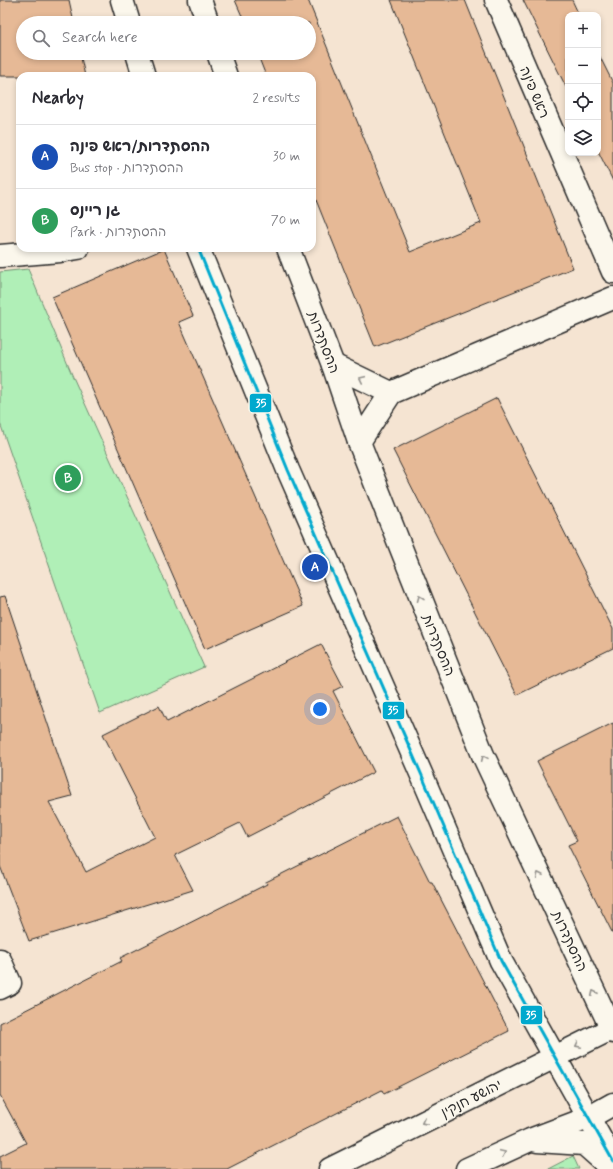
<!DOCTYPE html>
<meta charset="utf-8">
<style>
:root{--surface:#fff;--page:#f2f2f3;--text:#2b2b33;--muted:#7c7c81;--line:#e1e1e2;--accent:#c8321e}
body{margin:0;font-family:Mynerve,"Playpen Sans Hebrew",sans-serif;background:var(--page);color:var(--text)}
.controls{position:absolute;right:12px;top:12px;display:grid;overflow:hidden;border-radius:8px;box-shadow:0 2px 6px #0003}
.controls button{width:36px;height:36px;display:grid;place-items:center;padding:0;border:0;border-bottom:1px solid var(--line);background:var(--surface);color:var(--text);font:20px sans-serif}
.you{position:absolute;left:320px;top:709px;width:14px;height:14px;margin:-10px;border:3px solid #fff;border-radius:50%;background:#1a73e8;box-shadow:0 0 0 6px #1a73e833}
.badge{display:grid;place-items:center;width:26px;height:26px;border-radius:50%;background:var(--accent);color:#fff;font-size:13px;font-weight:700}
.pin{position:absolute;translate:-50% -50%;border:2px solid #fff;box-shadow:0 1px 4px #0006}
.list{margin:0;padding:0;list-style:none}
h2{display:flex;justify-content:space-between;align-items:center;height:52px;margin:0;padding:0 16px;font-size:17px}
h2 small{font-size:13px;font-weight:400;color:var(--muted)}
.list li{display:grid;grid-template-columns:26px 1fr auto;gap:12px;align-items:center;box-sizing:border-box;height:64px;padding:0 16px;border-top:1px solid var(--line)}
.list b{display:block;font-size:15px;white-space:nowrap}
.list p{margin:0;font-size:13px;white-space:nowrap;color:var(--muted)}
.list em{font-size:13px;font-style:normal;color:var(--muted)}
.icon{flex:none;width:22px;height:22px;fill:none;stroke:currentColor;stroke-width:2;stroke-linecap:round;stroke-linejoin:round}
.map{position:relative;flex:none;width:613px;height:1169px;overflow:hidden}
.search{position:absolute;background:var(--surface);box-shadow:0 2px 6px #0003;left:16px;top:16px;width:300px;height:44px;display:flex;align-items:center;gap:10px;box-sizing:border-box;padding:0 14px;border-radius:22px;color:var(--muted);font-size:15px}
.panel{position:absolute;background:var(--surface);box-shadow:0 2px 6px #0003;left:16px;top:72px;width:300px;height:180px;border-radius:12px}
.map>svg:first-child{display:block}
.green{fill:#b0efb7;stroke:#6e8d71}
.building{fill:#e6b996;stroke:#2b2b2b}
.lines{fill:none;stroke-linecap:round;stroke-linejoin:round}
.minor-casing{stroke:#2b2b2b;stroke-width:25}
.minor{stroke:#fbf7ec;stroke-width:22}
.bus-1-casing{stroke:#fbf7ec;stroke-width:6}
.bus-1{stroke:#00a9ce;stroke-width:3}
.oneway{stroke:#93918c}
.labels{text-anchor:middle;stroke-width:3;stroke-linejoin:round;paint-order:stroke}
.street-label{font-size:14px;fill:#2b2b2b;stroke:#fbf7ec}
.line-badge{stroke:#fbf7ec;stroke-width:1.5}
.badge-label{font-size:11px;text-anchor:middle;font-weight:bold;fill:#fff}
</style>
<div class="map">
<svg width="613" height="1169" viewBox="0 0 613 1169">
<rect width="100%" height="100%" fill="#f5e4d2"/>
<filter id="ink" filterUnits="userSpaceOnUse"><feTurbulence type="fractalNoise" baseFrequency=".025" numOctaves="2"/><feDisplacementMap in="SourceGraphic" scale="8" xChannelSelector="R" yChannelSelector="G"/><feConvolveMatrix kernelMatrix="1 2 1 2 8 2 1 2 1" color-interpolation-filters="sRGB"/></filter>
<g filter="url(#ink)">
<!-- green -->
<g class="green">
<polygon points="28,269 73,377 204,667 100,713 0,423 0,272"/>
<polygon points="573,1156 579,1169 548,1169"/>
</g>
<!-- building -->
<g class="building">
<polygon points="0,0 69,0 74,23 23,23 23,53 80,53 85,76 0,76"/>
<polygon points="235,0 308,0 410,252 481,223 391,0 465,0 573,268 375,347 312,190 312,76 266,76 257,53 309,53 309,23 245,23"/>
<polygon points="523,0 572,0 579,15 568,15 568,91"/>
<polygon points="598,53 613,83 613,181 598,151"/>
<polygon points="164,249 193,316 179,322 303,606 205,649 52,297"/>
<polygon points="497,398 613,629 613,648 517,695 393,450"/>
<polygon points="5,596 72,796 49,802 86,872 155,837 103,734 159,706 167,722 321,644 343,686 333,691 374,772 247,837 240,823 175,855 193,890 29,941 0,866 0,597"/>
<polygon points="613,723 613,934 568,845 577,841 537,761"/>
<polygon points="397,816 430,882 432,882 509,1031 384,1094 382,1090 227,1169 0,1169 0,1156 26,1143 0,1095 0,1023 122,961 120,958 267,884 266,882"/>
</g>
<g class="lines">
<!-- minor casing -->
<g class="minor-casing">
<g id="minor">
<polyline points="122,0 129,23"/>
<polyline points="200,0 208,23"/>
<polyline points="496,0 613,272"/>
<polyline points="137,53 144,76"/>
<polyline points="218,53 226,76"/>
<polyline points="198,248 288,470 423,778 501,961 613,1161"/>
<polyline points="288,248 333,365 359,442 483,755 613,1032"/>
<polyline points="0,256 60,251 78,248"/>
<polyline points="333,365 391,393"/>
<polyline points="359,442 391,393 613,298"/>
<polyline points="0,960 10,983 0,988"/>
<polyline points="537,1141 584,1144 610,1167"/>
<polyline points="330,1169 613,1028"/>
<polyline points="467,1169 530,1140 588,1118 613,1104"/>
</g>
</g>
<!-- minor -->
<use href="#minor" class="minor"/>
<!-- bus-1 casing -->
<g class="bus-1-casing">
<polyline id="bus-1" points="198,248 288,470 423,778 501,961 613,1161"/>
</g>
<!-- bus-1 -->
<use href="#bus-1" class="bus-1"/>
</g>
<!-- one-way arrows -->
<defs><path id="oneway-chevron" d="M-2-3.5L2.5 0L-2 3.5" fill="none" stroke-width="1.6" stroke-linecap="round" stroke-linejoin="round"/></defs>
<g class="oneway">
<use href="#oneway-chevron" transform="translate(362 379) rotate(-155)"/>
<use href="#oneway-chevron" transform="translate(420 598) rotate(-112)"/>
<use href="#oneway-chevron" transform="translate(484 758) rotate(-114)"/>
<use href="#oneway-chevron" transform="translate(539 875) rotate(-115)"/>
<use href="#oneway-chevron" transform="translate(594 993) rotate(-115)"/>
<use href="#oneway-chevron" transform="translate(578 1045) rotate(153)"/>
<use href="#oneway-chevron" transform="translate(424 1122) rotate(153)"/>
<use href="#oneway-chevron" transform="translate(503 1153) rotate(-25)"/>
</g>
</g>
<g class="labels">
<!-- street labels -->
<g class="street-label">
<text transform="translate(535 92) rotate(67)" y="5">ראש פינה</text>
<text transform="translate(324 342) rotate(69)" y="5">ההסתדרות</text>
<text transform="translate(439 645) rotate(68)" y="5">ההסתדרות</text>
<text transform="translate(570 941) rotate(65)" y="5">ההסתדרות</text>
<text transform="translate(471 1098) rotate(-27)" y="5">יהושע חנקין</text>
</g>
</g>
<g class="line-badge">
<rect x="249" y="393" width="23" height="20" rx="4" fill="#00a9ce"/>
<rect x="382" y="701" width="23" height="19" rx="4" fill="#00a9ce"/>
<rect x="520" y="1005" width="23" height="20" rx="4" fill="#00a9ce"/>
</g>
<g class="badge-label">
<text x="261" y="407">35</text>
<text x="393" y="714">35</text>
<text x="531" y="1019">35</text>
</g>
</svg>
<div class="controls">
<button>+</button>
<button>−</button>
<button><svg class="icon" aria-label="locate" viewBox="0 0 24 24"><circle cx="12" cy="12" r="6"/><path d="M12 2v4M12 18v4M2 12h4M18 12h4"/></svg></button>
<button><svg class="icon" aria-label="layers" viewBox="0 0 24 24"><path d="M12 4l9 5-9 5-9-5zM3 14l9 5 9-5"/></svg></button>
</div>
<div class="you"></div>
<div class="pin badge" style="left:315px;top:567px;background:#1a4fb4">A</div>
<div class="pin badge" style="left:68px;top:478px;background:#2e9e5b">B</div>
<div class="search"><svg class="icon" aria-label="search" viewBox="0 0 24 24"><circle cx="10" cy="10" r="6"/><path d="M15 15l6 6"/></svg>Search here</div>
<section class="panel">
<h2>Nearby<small>2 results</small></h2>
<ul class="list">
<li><span class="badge" style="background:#1a4fb4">A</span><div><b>ההסתדרות/ראש פינה</b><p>Bus stop · ההסתדרות</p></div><em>30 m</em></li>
<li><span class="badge" style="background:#2e9e5b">B</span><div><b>גן ריינס</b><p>Park · ההסתדרות</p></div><em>70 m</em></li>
</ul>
</section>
</div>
